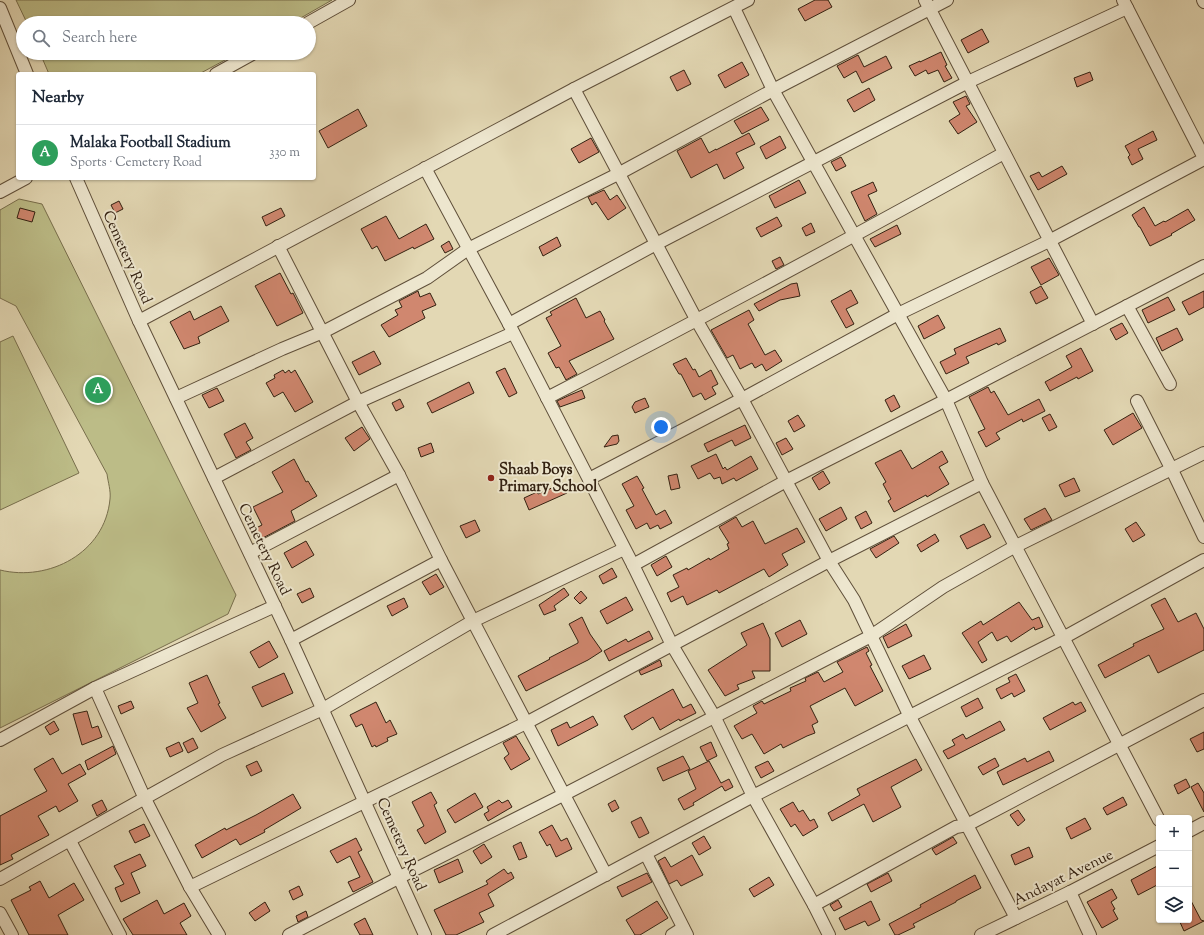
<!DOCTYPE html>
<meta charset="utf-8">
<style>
:root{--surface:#fff;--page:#f6f6f7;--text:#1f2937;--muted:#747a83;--line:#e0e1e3;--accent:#8f2418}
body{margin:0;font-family:"Sorts Mill Goudy",serif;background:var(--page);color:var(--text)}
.controls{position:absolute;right:12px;bottom:12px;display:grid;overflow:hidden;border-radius:4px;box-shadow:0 1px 3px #0004}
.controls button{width:36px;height:36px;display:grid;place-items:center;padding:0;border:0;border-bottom:1px solid var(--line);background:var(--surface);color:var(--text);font:20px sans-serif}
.you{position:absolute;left:661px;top:427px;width:14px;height:14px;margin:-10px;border:3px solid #fff;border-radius:50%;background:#1a73e8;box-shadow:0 0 0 6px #1a73e833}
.badge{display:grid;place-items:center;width:26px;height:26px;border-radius:50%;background:var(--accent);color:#fff;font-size:13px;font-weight:700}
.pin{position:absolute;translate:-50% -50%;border:2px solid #fff;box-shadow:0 1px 4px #0006}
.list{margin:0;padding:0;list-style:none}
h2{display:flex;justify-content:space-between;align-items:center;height:52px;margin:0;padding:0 16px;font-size:17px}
h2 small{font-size:13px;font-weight:400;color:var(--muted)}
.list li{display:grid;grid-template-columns:26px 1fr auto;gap:12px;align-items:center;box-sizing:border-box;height:56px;padding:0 16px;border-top:1px solid var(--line)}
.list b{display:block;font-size:15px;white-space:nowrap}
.list p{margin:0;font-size:13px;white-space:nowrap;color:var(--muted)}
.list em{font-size:13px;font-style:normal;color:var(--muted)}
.icon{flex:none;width:22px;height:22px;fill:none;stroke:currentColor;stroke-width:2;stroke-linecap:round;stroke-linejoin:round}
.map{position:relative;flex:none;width:1204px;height:935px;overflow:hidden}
.search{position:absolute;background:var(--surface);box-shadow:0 1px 3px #0004;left:16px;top:16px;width:300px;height:44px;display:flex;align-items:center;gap:10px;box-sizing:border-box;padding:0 14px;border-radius:22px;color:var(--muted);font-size:15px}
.panel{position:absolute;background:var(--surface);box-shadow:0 1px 3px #0004;left:16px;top:72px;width:300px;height:108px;border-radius:4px}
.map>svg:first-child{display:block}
.green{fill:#bcbc87;stroke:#786e4c}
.building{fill:#d0876f;stroke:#332111}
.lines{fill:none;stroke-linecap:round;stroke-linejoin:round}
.minor-casing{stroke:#5f4f3a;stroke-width:14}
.minor{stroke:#ede6ce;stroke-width:12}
.poi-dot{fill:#8f2418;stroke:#ede6ce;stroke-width:1.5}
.labels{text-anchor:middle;stroke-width:4;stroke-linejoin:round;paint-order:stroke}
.street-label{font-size:15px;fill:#332111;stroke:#ede6ce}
.poi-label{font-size:15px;font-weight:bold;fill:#332111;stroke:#ede6ce;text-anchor:start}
</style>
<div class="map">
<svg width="1204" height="935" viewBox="0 0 1204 935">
<rect width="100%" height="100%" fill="#e3d8b4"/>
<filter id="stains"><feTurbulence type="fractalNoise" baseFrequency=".005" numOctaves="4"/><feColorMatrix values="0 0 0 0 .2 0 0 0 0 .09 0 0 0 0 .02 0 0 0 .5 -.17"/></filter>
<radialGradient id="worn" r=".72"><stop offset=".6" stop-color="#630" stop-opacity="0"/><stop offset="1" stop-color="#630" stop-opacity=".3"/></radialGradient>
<!-- green -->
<g class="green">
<polygon points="16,0 332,0 292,23 27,23"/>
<polygon points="40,53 238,53 199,74 49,74"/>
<path d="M19,199L42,204L236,595L228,614L0,728V570C49,582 105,553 110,499C111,491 108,482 107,474L16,306L0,298V210Z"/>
<polygon points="13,336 79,473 0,510 0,342"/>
</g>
<!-- building -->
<g class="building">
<polygon points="815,0 828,0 832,7 805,21 798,9"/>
<polygon points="982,29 989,42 968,53 961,40"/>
<polygon points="941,52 947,65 945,66 952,78 944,82 938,70 928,74 926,70 915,76 909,66 920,61 920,62"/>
<polygon points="858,55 864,67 886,56 892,68 862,83 856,71 844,78 837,66"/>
<polygon points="742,62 749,75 725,88 718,75"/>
<polygon points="684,70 691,84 677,91 670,77"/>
<polygon points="1090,72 1093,80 1077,87 1074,78"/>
<polygon points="869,88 875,100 854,112 847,100"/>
<polygon points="966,96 970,104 966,106 977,122 958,134 949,121 960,114 953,102"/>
<polygon points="761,107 769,120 742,134 734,121"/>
<polygon points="358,109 367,126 328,148 319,131"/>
<polygon points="1153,131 1157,140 1138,149 1143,159 1132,165 1128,157 1130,155 1125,146"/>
<polygon points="749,133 755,144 736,153 744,168 724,179 717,164 691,178 677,151 701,138 709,153 716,149 716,150"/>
<polygon points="780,136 786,148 766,159 760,147"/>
<polygon points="591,138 599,152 579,163 571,149"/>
<polygon points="841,157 846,166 836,171 831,162"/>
<polygon points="1062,166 1067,174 1038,190 1030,176 1039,172 1042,177"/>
<polygon points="799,180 806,193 775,208 769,196"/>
<polygon points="873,182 877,191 868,195 877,214 865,221 851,192"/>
<polygon points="604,190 610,200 617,195 626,208 608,220 596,202 592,205 588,197"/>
<polygon points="119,201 123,209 115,213 111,205"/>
<polygon points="1144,207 1155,226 1164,221 1165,222 1188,209 1195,220 1171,234 1172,235 1150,246 1140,227 1139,227 1132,215"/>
<polygon points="20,208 35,212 32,222 17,218"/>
<polygon points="281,208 285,216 266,226 262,217"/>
<polygon points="386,216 399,239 426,224 434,239 414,249 413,247 385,261 377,246 372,249 361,229"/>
<polygon points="777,217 782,226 761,237 756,228"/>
<polygon points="811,223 815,232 806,236 802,228"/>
<polygon points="897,225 901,234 875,247 870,239"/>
<polygon points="557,237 561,246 543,256 539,247"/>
<polygon points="449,241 453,249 445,253 441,246"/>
<polygon points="780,257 784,265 776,269 772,261"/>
<polygon points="1049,258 1059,275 1041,285 1031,267"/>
<polygon points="280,273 291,294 293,293 303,313 277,326 255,286"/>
<polygon points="797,283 800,296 780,300 759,311 754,304 791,284"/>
<polygon points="1041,286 1048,298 1036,304 1030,292"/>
<polygon points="851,290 858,303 846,309 854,324 846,328 831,301"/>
<polygon points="418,291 420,297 430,293 436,305 422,311 425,318 389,337 381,325 398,315 395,310 402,307 399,301"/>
<polygon points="1204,291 1204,307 1189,315 1182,302"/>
<polygon points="1168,297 1175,310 1148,323 1142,310"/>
<polygon points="576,298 586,318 600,311 605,320 604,321 614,339 569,361 577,374 566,380 559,367 556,368 548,353 561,346 546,318 552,315 550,312"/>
<polygon points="221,306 229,321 198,337 200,343 184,349 170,322 190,311 194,320"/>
<polygon points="749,310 754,320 748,324 765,355 775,350 782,361 766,371 762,364 755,368 752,363 740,369 733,355 727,358 711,330"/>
<polygon points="938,315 945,328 924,339 918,326"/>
<polygon points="1122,323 1128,333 1116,340 1110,329"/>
<polygon points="1000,328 1006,341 998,345 997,343 966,357 969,363 946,374 940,362 956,354 954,349"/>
<polygon points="1177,328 1183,340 1162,351 1156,338"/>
<polygon points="1081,348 1093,371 1078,379 1077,377 1050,391 1045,382 1072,367 1066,356"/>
<polygon points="374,351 381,364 359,375 352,362"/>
<polygon points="686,358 693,370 695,369 699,377 711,370 718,384 712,387 716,394 705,400 701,393 693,397 681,374 679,374 673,364"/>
<polygon points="505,368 517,393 509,397 496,372"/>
<polygon points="283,370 285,373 289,370 291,373 295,370 313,402 295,412 283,392 274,397 266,383 275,378 274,375"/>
<polygon points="469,382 474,393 432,413 427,403"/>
<polygon points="988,387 991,393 994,391 1008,415 1039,399 1045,411 1023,422 1022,419 996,433 1000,439 986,447 978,432 985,429 969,397"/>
<polygon points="217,388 224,401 209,408 202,395"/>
<polygon points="582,390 585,398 560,407 557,401 570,395"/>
<polygon points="894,395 900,407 891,412 885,400"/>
<polygon points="645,398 649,407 635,413 632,407 635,402"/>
<polygon points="400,399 404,407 396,411 392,403"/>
<polygon points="1133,413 1142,428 1113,445 1104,430"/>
<polygon points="1050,414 1057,427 1049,431 1042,418"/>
<polygon points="798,415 805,426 794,432 788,421"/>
<polygon points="245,423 253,438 246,442 251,450 236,458 224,434"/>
<polygon points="745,425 751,438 735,446 732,440 708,452 704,444"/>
<polygon points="362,427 370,439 354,451 345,438"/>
<polygon points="618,435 619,441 617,444 604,447 612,436"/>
<polygon points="786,438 793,449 782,455 776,443"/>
<polygon points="431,443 434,452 421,457 418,448"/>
<polygon points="901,450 912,469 942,451 948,462 939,467 949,484 927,497 926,495 894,512 888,501 891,499 883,484 886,482 875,463"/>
<polygon points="716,454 723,469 725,467 727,470 751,456 758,469 736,481 734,478 722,484 720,477 714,479 710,473 698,479 691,466"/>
<polygon points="294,459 306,482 308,481 317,496 291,511 295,521 259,540 254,529 262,525 253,507 283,492 272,472"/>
<polygon points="823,471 830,483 819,490 812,478"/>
<polygon points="677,474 680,488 671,490 668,476"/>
<polygon points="637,476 644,488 642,489 656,515 665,510 672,523 660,529 658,525 650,529 647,523 636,529 626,510 634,506 622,484"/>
<polygon points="1074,478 1080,491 1065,497 1059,485"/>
<polygon points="563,483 567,493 529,510 524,498 537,492 538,494"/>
<polygon points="841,507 847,519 826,531 819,519"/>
<polygon points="1045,508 1052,520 1031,530 1024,519"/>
<polygon points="866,511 872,523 861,529 855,517"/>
<polygon points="736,517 742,527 753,521 765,544 797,528 805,542 782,554 788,565 769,577 764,569 719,593 717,590 687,605 683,596 671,602 667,593 679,587 673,575 687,568 688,570 709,558 710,560 729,549 727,544 729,543 719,527"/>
<polygon points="475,520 480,531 466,538 460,526"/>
<polygon points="1136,522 1145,535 1133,542 1125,529"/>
<polygon points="984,524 991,537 967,549 960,536"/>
<polygon points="935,534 939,541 921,552 917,545"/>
<polygon points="894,536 899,543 876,558 870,549"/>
<polygon points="306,541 314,555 292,568 284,553"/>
<polygon points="666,556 672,567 657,576 651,565"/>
<polygon points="612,568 617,577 603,584 599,576"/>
<polygon points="436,574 444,587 430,595 422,582"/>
<polygon points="310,588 314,597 302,603 297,594"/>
<polygon points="564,588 569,595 554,606 556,610 544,615 539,605"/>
<polygon points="581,591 587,598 580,604 574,598"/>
<polygon points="626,597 633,610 607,624 600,611"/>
<polygon points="404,598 408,607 392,616 387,606"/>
<polygon points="1165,598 1178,622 1196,613 1204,629 1204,650 1158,673 1149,655 1105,678 1098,665 1134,646 1133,644 1164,629 1151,605"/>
<polygon points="1019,602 1032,620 1039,617 1043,627 1035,630 1034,627 1011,642 1007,636 997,641 992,632 978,642 987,660 982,663 962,633 981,621 983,625"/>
<polygon points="582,617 590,634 602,651 588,660 526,691 518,676 550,659 549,658 578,643 578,641 569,624"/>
<polygon points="800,620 807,634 782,647 775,633"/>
<polygon points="763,623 770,639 770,671 752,671 755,678 737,685 739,689 725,696 708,670 747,645 741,633"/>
<polygon points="906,624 912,636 888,648 883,637"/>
<polygon points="649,631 653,639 609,661 604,651 626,639 628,642"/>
<polygon points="269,641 278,657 259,668 250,652"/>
<polygon points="867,647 869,651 866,653 872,665 870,666 883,691 855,706 845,688 810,706 818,722 812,725 815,733 807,736 783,748 781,744 764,754 752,734 742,739 734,726 757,713 753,706 762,701 764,704 791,691 790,688 806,681 805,678 818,672 824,682 843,672 837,662"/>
<polygon points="924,655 931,669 909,679 902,666"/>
<polygon points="660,660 662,666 641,675 639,671"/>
<polygon points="284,673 293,693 262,707 252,687"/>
<polygon points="1016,674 1025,691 1014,697 1012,693 1001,699 996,689 1010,682 1008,678"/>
<polygon points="207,675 220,703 218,704 226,718 201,732 187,708 198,703 189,683"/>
<polygon points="673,689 683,708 691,704 696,713 680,721 679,719 660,730 653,717 632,730 624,716"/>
<polygon points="978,698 983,708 966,717 961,707"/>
<polygon points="131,701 134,708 121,714 118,706"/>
<polygon points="376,702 386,723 390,720 397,734 387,738 388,741 376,747 375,745 372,747 362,724 356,727 350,715"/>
<polygon points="1073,702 1075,705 1081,702 1086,711 1050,730 1043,718"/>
<polygon points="87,711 92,728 98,726 102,737 82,745 73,714"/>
<polygon points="593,716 598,725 558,746 551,730 567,722 570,728"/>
<polygon points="54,721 59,730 50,735 45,727"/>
<polygon points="1000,721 1005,730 948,759 943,751 955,745 952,740 963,734 966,739"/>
<polygon points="1204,732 1204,749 1197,752 1190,739"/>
<polygon points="516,736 530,759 511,770 504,758 509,754 503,743"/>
<polygon points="193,738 198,748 188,753 183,743"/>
<polygon points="179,742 183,751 170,757 166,748"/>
<polygon points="711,742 717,756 707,761 700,747"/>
<polygon points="113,746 116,754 88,770 85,761"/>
<polygon points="1049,751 1054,761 1003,785 997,772 1025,758 1027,762"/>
<polygon points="683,756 690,769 663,781 657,768"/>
<polygon points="53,758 62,774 80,764 86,774 68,784 78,801 59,812 56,806 38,816 49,835 11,855 13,859 0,865 0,816 47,791 34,769"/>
<polygon points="995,758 999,766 983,775 978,767"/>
<polygon points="916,759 922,770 891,787 901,807 873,822 864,804 832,821 828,813 860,795 857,789"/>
<polygon points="257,761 262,771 251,776 246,766"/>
<polygon points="709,761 721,783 729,779 733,787 725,791 722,786 693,803 694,805 684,810 678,799 696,789 688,771"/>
<polygon points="768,761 774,771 761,778 755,767"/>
<polygon points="1186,779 1190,787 1178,794 1174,785"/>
<polygon points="1198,783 1204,793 1204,812 1191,787"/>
<polygon points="431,792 437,803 434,805 446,832 425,844 417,830 424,826 412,802"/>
<polygon points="475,793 483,807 455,823 447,810"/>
<polygon points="293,794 301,808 264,830 265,832 240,845 236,839 202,858 195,845 225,828 226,830 256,815"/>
<polygon points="1123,797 1127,805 1107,815 1103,808"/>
<polygon points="102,800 107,810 97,816 92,805"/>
<polygon points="499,800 502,803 508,800 512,807 488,821 484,814 489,811 487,807"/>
<polygon points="615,800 619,808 612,812 608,804"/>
<polygon points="793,802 799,812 803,810 810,821 814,819 818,827 803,836 795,824 791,827 780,809"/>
<polygon points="1018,810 1025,820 1018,826 1010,815"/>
<polygon points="641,817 649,833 639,838 631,822"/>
<polygon points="1085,818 1091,829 1071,839 1066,828"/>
<polygon points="144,824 150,836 135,843 129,831"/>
<polygon points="552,825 561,841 567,838 572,849 556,857 550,844 547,846 539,832"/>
<polygon points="704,836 711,848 699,855 692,843"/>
<polygon points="953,837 957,843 936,855 932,849"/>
<polygon points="356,838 362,850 358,852 373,882 353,892 348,882 360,877 350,856 337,863 330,851"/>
<polygon points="521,842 527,857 519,860 513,846"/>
<polygon points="484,844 492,857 481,864 473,851"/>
<polygon points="1029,847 1033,857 1015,865 1011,855"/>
<polygon points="140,854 146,866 131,873 140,893 121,902 115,888 124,884 114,866"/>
<polygon points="692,855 703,875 681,886 677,880 669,884 658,861 665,857 671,867"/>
<polygon points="458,859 463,872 439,883 434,870"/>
<polygon points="1159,865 1159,884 1138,895 1131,880"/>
<polygon points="504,869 508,874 511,872 514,878 488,894 494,906 479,913 484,922 456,935 446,935 434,910 488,884 486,881"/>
<polygon points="647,873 652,882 622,897 617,887"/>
<polygon points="888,873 892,881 871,892 867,884"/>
<polygon points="975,875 981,888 956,901 956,902 913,924 915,927 898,935 895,935 889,924 921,907 920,905"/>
<polygon points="769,877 774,885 754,897 749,889"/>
<polygon points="40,881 49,898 74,883 84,900 58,915 68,935 29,935 11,900 31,890 29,887"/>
<polygon points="299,886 303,895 293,900 289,891"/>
<polygon points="1112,889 1117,898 1111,902 1115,909 1113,910 1118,919 1102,928 1087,902"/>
<polygon points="1189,897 1201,920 1204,921 1184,931 1179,920 1189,920"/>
<polygon points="157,900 164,914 184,903 191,916 180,923 187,935 133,935 123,919"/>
<polygon points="838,900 842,907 834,911 830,905"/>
<polygon points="657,901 668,918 640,935 635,935 626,920"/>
<polygon points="871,901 880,920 868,926 865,921 845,930 839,918"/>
<polygon points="265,902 270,911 255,921 249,913"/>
<polygon points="306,911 308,917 298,922 296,916"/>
<polygon points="365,918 373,935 360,935 354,924"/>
</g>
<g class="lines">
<!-- minor casing -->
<g class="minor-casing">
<g id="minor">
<polyline points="925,0 1093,324"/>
<polyline points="1123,0 1204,158"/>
<polyline points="1203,0 1204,2"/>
<polyline points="0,8 27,74"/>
<polyline points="734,8 773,90 946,400 982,483 1159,820"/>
<polyline points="308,23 349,0"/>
<polyline points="216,74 254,53"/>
<polyline points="574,89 697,321 742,399 829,561 854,600 910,717 1016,918"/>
<polyline points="425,168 509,324 633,565 672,645 714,716 753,796 814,905 829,935"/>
<polyline points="76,178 139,321 291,640 425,935"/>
<polyline points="0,192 26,178"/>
<polyline points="278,246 358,402 399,475 441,560 606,875"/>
<polyline points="1127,306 1170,384"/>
<polyline points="139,321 574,89 748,0"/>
<polyline points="509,324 656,244 968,82 1127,8"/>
<polyline points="176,398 282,349 323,332 427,278 468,249 618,174 773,90 947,0"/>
<path d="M547,398C701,319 853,237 1004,153"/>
<polyline points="1137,401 1172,470 1204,537"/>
<polyline points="214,478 358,402 513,333"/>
<polyline points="589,479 742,399 898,314 1049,241 1204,159"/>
<polyline points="250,553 399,475"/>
<polyline points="633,565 786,481 946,400 1204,266"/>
<polyline points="291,640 441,560"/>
<polyline points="95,688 145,799 190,887 219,935"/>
<polyline points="0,740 95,688 275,606"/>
<polyline points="1189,831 1204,823"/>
<polyline points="70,841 120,935"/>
<polyline points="646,854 687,935"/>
<polyline points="0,879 222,755 323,709 473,621 624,549"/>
<polyline points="190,887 526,723 829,561 982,483"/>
<polyline points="1070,892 1090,935"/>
<polyline points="814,905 956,827 967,825 1204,700"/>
<polyline points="0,913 12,935"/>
<polyline points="289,935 400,877 563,795 871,636 943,587 1014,547 1204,453"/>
<polyline points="493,935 753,796 1063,638 1204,560"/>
<polyline points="672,935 683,928"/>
<polyline points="981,935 1070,892 1159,846"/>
</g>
</g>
<!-- minor -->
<use href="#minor" class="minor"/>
</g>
<!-- markers -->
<circle class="poi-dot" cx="491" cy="478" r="4"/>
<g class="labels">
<!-- street labels -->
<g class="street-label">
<text transform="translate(128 257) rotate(66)" y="5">Cemetery Road</text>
<text transform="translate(265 549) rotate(64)" y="5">Cemetery Road</text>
<text transform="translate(402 844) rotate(66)" y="5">Cemetery Road</text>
<text transform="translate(1063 877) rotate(-26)" y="5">Andayat Avenue</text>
</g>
<!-- poi labels -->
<g class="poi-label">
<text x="499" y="474">Shaab Boys<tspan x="499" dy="17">Primary School</tspan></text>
</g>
</g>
<rect width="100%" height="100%" filter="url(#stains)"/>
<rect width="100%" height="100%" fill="url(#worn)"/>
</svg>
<div class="controls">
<button>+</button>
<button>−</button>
<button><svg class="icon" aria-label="layers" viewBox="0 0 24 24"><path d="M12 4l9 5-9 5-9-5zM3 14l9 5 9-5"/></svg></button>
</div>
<div class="you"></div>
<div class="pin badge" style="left:98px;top:390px;background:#2e9e5b">A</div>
<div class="search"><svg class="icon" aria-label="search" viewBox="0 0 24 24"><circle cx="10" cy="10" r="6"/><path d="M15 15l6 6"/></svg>Search here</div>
<section class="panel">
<h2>Nearby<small></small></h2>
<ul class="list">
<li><span class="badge" style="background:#2e9e5b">A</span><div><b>Malaka Football Stadium</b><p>Sports · Cemetery Road</p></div><em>330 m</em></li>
</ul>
</section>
</div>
